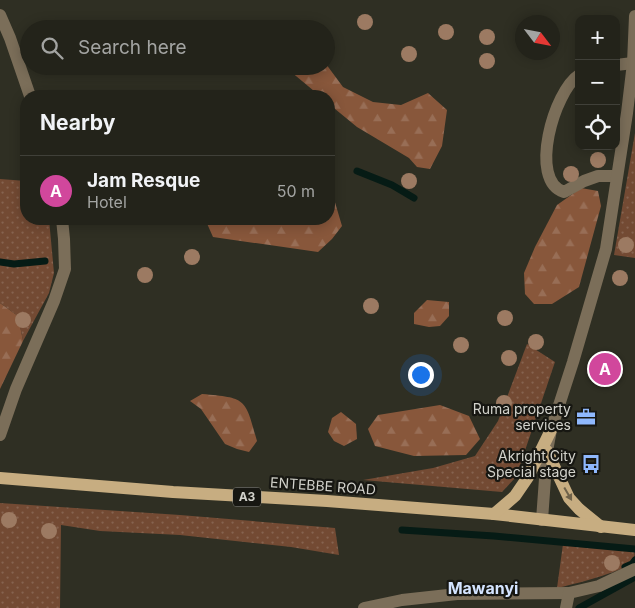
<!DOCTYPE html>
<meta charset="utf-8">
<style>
:root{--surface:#23231a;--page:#2b2b23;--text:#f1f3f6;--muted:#a3a4a2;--line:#404039;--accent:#8fb8fd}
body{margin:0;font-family:Inter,sans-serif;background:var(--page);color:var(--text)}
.controls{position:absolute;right:15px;top:15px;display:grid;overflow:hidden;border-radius:10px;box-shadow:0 2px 12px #0003}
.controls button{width:45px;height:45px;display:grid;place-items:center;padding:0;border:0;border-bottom:1px solid var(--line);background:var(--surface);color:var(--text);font:25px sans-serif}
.compass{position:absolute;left:515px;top:15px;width:45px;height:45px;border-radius:50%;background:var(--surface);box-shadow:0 2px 12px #0003;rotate:122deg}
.you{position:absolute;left:420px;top:374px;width:18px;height:18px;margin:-12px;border:4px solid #fff;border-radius:50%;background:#1a73e8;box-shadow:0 0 0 8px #1a73e833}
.badge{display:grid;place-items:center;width:32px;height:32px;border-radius:50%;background:var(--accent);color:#fff;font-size:16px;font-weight:700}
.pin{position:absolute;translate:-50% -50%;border:2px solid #fff;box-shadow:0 1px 5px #0006}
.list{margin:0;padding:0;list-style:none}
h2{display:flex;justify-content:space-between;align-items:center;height:65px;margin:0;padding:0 20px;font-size:21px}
h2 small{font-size:16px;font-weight:400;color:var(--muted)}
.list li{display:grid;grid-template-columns:32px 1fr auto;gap:15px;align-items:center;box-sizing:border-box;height:70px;padding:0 20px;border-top:1px solid var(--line)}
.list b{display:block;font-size:19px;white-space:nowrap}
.list p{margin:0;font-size:16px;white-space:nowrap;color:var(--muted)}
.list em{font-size:16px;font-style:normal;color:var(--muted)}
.icon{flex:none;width:28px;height:28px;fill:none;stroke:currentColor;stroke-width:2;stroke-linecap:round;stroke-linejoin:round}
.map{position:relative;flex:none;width:635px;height:608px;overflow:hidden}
.search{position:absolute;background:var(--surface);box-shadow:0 2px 12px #0003;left:20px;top:20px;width:315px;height:55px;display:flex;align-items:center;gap:12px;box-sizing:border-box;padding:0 18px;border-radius:28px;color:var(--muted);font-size:19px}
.panel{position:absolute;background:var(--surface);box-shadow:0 2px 12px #0003;left:20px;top:90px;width:315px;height:135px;border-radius:20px}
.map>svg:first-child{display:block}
.grass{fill:url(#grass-dots)}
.forest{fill:url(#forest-firs)}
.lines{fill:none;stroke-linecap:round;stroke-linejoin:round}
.stream{stroke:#061b15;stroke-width:7}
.minor{stroke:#7b6e59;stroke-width:12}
.major{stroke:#c7ad81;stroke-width:12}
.tree{fill:#9c7a62}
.oneway{fill:#6f624a}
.labels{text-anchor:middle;stroke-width:4.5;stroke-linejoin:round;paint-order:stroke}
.shield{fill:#171712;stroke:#9a9a94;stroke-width:1}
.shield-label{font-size:12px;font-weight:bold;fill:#d2d2cb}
.poi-label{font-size:14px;fill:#d2d2cb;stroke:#171712;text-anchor:end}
.street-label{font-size:14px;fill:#d2d2cb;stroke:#171712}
.quarter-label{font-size:16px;font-weight:bold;fill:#d4e4ff;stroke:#171712}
</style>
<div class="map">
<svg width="635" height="608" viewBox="0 0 635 608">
<defs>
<pattern id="grass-dots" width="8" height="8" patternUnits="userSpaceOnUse" patternTransform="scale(1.25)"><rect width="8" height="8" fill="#734a33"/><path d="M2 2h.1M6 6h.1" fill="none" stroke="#86634f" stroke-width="1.8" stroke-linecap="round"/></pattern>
<pattern id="forest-firs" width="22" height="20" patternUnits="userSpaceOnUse" patternTransform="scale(1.25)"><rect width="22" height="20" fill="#88573b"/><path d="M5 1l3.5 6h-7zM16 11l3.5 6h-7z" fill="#986e56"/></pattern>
</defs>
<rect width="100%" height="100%" fill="#2f2f23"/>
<!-- grass -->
<g class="grass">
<polygon points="635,133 635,258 614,255"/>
<polygon points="0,179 26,181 26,219 49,219 54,273 49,293 23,341 18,316 0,303"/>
<polygon points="527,344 555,362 516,477 502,492 363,480 433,468 475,456 498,421"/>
<polygon points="0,503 180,515 335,528 339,555 291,547 180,535 100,531 61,525 60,608 0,608"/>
<path d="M563,544L634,549C635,555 635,559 631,563C622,572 571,585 557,588Z"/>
</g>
<!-- forest -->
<g class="forest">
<polygon points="326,64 343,87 373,102 401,105 428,93 447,110 442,146 430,169 417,167 409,158 357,127 329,104 329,96 320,96 284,66 326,66"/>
<polygon points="329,182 342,226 332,239 318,252 213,237 205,219 329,219"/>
<polygon points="581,188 598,191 601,206 579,287 552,304 534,304 525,294 524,273 535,247 557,205"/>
<polygon points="427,300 449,302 449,316 440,326 429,327 414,324 414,313"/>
<polygon points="0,303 18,316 23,341 0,389"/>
<path d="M202,394C247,398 245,398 257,441L249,452L237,449L225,444L201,409L190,401Z"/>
<polygon points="440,405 469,416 480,439 466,455 414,456 375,446 368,429 378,415"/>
<polygon points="341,412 356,424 357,439 344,446 334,441 328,432 332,418"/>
</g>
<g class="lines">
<!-- stream -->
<g class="stream">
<polyline points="357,171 392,185 414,198"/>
<polyline points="0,262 14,264 45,261"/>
<polyline points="402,530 494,536 635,549"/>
<polyline points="625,567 632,564 635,560"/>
<polyline points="579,608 635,577"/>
</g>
<!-- minor -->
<g class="minor">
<polyline points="0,15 10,38 30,96"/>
<polyline points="616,65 633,63"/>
<path d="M579,75C554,91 528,181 564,192L584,181L598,176H616"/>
<polyline points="0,435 16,389 54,301 65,269 64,239 62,219"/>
<polyline points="542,520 547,451 551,430 573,362 606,249 627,113 633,63 635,16"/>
<polyline points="364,608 402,600 457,594 569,593"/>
<polyline points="566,608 569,593 599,586 635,569"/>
</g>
<!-- major -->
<g class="major">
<polyline points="547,451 569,498 579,509 601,527"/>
<polyline points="0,478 173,492 327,501 494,514 635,530"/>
<polyline points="494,514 515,496 528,477 551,430"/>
</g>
</g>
<!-- trees -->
<g class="tree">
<circle cx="365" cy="22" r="8"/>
<circle cx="446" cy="32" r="8"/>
<circle cx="487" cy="37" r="8"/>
<circle cx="409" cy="54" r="8"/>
<circle cx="487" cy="61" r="8"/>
<circle cx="598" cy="160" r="8"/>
<circle cx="571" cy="174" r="8"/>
<circle cx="409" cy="181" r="8"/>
<circle cx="626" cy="245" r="8"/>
<circle cx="192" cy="257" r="8"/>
<circle cx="145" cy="275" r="8"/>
<circle cx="620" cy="278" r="8"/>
<circle cx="371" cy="306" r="8"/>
<circle cx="505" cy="318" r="8"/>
<circle cx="23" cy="320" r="8"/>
<circle cx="536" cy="342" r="8"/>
<circle cx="461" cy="345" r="8"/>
<circle cx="509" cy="358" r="8"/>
<circle cx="504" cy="403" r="8"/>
<circle cx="9" cy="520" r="8"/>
<circle cx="49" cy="531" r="8"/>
<circle cx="612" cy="563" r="8"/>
</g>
<!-- one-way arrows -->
<defs><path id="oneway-solid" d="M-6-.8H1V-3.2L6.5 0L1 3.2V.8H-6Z" transform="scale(1.25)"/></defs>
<use class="oneway" href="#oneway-solid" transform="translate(568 494) rotate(60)"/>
<!-- icons -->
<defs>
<g id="office-bare" transform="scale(1.5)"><path d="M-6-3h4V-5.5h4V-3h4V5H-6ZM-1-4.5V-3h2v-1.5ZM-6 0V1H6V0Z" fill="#8fb8fd" stroke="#171712" stroke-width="2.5" paint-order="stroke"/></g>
<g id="bus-bare" transform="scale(1.5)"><path d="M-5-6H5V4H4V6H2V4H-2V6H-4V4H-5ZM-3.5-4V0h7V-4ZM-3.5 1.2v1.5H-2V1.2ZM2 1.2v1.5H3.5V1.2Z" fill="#8fb8fd" stroke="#171712" stroke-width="2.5" paint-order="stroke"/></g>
</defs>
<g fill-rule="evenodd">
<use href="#office-bare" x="586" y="417"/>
<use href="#bus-bare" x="591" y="464"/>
</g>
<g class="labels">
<!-- shield labels -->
<rect class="shield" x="233" y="487.5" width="28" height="19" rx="4"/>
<g class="shield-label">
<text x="247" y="501">A3</text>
</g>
<!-- poi labels -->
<g class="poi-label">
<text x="571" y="414">Ruma property<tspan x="571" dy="16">services</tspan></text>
<text x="576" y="461">Akright City<tspan x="576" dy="16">Special stage</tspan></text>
</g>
<!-- street labels -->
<g class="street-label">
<text transform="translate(323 486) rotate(4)" y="5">ENTEBBE ROAD</text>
</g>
<!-- quarter labels -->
<g class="quarter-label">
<text x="483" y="594">Mawanyi</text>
</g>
</g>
</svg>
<div class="controls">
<button>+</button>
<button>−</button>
<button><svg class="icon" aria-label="locate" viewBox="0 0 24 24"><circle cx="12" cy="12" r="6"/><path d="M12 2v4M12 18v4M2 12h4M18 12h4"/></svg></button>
</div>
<svg class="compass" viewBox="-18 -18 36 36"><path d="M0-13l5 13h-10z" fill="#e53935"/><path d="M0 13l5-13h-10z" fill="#a3a4a2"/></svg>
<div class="you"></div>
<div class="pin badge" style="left:605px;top:369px;background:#d1479c">A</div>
<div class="search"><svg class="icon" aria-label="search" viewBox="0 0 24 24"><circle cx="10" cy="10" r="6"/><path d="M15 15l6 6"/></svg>Search here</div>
<section class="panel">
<h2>Nearby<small></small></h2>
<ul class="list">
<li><span class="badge" style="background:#d1479c">A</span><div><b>Jam Resque</b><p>Hotel</p></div><em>50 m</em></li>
</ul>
</section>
</div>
